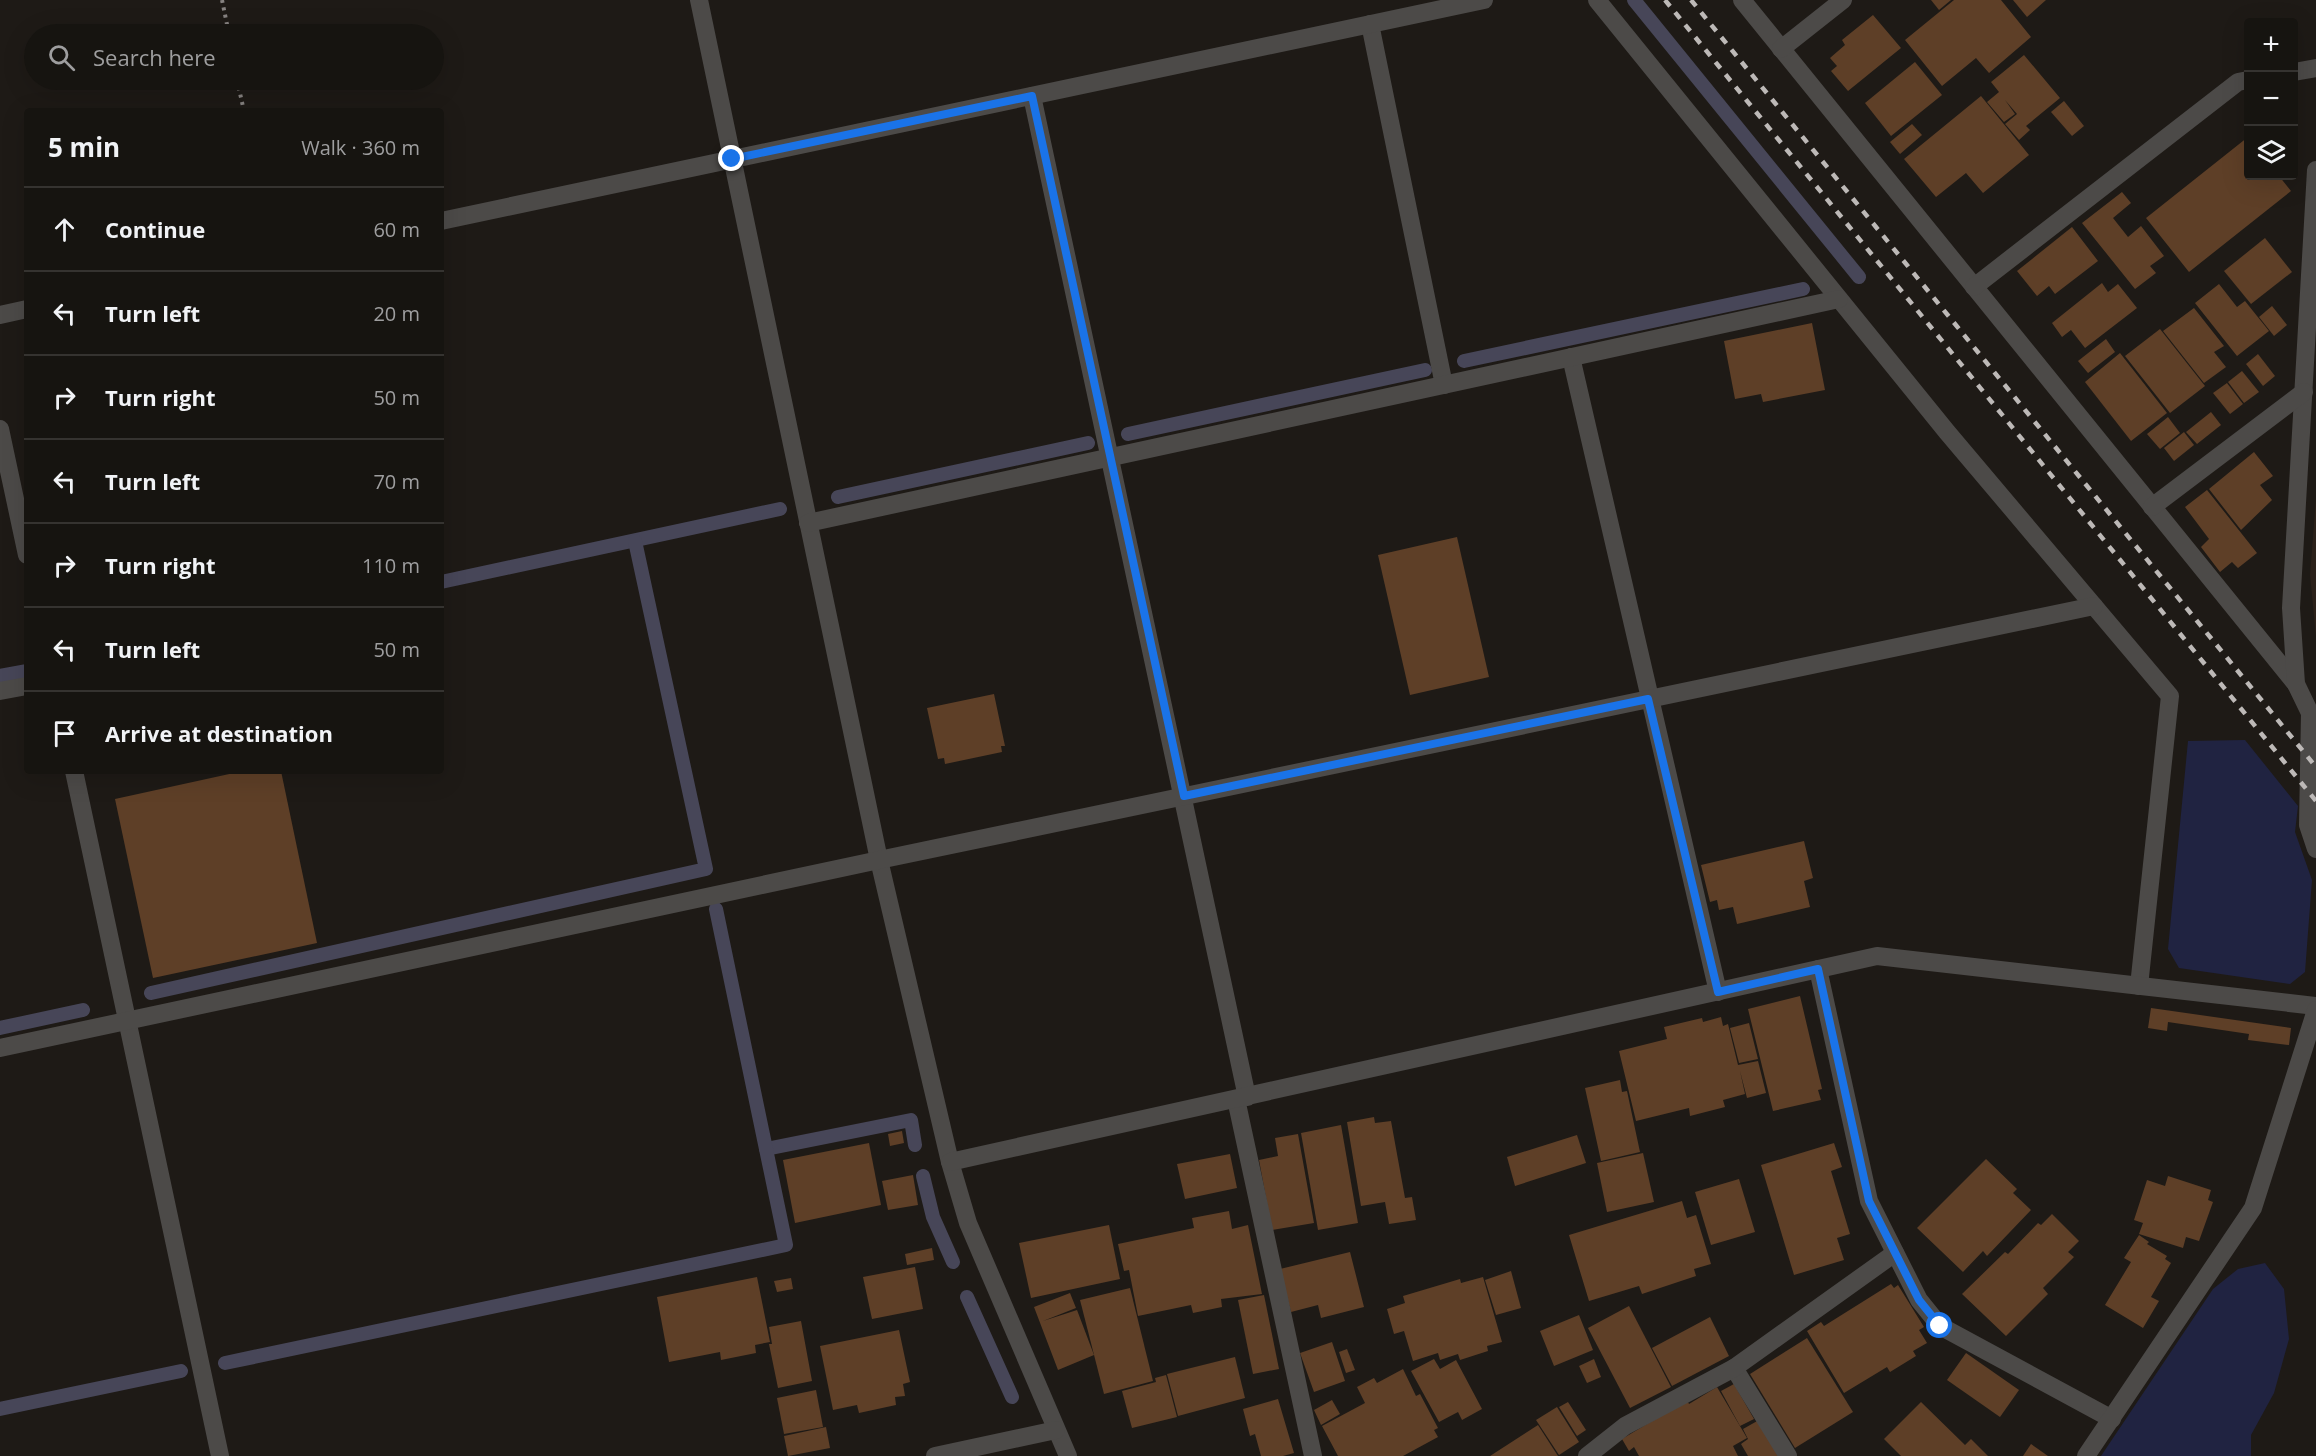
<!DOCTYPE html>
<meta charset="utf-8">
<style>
:root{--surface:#161410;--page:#23211e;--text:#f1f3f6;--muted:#9e9e9f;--line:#353330}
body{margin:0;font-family:"Open Sans",sans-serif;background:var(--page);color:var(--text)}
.controls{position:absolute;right:18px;top:18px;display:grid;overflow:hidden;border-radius:6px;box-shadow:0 6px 24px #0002}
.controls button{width:54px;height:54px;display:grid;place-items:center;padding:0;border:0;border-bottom:2px solid var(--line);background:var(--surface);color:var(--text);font:30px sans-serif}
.stop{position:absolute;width:18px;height:18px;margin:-14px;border:4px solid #1a73e8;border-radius:50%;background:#fff}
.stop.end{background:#1a73e8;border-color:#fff;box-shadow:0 2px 6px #0008}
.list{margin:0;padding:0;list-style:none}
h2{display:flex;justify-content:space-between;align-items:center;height:78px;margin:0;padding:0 24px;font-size:26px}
h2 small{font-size:20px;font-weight:400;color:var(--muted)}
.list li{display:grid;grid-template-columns:39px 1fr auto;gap:18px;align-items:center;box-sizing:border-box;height:84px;padding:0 24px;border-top:2px solid var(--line)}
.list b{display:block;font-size:22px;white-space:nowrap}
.list em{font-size:20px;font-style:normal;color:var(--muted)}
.icon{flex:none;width:33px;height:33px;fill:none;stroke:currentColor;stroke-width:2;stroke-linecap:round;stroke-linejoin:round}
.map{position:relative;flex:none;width:2316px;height:1456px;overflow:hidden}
.search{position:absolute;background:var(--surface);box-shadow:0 6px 24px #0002;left:24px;top:24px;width:420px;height:66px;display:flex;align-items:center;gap:15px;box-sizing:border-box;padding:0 21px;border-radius:33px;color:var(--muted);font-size:22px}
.panel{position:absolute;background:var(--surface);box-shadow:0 6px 24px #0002;left:24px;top:108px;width:420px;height:666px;border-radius:6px}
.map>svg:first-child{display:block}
.built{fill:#2b211a}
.green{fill:#202341}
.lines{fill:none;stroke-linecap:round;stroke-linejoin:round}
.stream{stroke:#474658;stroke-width:14}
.building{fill:#5e3f27}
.path{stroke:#868280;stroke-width:4;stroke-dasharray:3 4.5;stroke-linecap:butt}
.minor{stroke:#4c4a48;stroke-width:18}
.rail{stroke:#bdb9b7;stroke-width:4.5;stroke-dasharray:8 8;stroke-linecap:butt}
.route{stroke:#1a73e8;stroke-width:8}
</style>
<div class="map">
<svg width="2316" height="1456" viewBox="0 0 2316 1456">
<rect width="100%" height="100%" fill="#1e1a16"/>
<!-- built -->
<polygon class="built" points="2316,498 2316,637 2310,575"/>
<!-- green -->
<g class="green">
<polygon points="2245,740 2298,806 2295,832 2312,880 2305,972 2290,984 2179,968 2168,949 2188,741"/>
<polygon points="2265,1263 2284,1289 2289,1339 2274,1393 2251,1435 2251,1456 2101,1456 2213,1289 2238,1269"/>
</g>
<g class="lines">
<!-- stream -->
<g class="stream">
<polyline points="1634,0 1859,277"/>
<polyline points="1464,361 1803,289"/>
<polyline points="1128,434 1425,370"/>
<polyline points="838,497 1088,443"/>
<polyline points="441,582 780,509"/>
<polyline points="0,676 26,671"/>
<polyline points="151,993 706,869 635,541"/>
<polyline points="0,1028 83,1010"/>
<polyline points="766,1149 911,1120 915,1145"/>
<polyline points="923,1176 933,1217 953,1262"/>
<polyline points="967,1297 1012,1397"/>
<polyline points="225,1363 786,1245 716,909"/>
<polyline points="0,1409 181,1371"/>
</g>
</g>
<!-- building -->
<g class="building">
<polygon points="1931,0 1951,0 1939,10"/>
<polygon points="1954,0 2001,0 2031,37 1989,73 1976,58 1942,86 1905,40"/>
<polygon points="2013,0 2046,0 2027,17"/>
<polygon points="1873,15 1901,48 1848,91 1831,71 1837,66 1830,58 1845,45 1842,40"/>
<polygon points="2024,55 2060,98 2026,126 2030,130 2019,140 2005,124 2017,114 2005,100 2015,114 2004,122 1987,102 1999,92 1991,82"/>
<polygon points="1915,62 1942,95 1891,136 1865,103"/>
<polygon points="1981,96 2029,155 1983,193 1966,173 1936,197 1904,159"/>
<polygon points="2064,101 2084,126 2072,136 2051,112"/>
<polygon points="1912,124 1922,135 1900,154 1890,142"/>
<polygon points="2248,137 2248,176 2279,176 2291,191 2189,272 2146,218"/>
<polygon points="2122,192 2131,203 2113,218 2128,237 2141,226 2164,256 2150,266 2156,273 2135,289 2082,223"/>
<polygon points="2072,227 2098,261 2055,294 2049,286 2037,296 2017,271"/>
<polygon points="2265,238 2292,272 2251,304 2224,271"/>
<polygon points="2102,283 2108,292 2118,284 2137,308 2085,348 2071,330 2062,337 2052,323"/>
<polygon points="2219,284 2237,307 2245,301 2269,331 2237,356 2195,303"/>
<polygon points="2272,306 2287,325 2274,336 2259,317"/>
<polygon points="2194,308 2224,346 2214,352 2226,367 2204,383 2163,331"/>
<polygon points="1812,323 1825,390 1763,402 1761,394 1735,399 1724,341"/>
<polygon points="2160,329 2205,386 2170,413 2125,356"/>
<polygon points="2106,339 2115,352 2088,373 2078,361"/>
<polygon points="2120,353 2167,413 2131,441 2085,382"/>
<polygon points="2258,354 2275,376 2263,386 2246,364"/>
<polygon points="2242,371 2259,392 2244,403 2228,382"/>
<polygon points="2227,383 2243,404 2230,414 2213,393"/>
<polygon points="2211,412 2221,425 2197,444 2186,432"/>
<polygon points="2168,417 2180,433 2160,449 2147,434"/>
<polygon points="2184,432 2194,445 2174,461 2164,448"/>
<polygon points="2254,452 2273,476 2260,485 2272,500 2241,530 2209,489"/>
<polygon points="2207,490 2257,553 2238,568 2232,562 2220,572 2201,547 2209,539 2185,507"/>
<polygon points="1457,537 1489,677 1410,695 1378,555"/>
<polygon points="994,694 1005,746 1001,746 1002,752 945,764 944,758 938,759 927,708"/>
<polygon points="243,771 281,771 317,943 153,978 115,799"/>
<polygon points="1804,841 1813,878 1804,881 1810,907 1737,924 1733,907 1719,910 1717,900 1710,902 1701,865"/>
<polygon points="1800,996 1822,1089 1818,1090 1821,1100 1773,1111 1748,1009"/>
<polygon points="2151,1008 2291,1028 2289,1045 2248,1040 2249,1034 2168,1022 2167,1031 2148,1028"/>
<polygon points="1721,1017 1723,1026 1728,1024 1738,1065 1758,1061 1766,1093 1747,1098 1740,1071 1745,1094 1723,1100 1725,1107 1690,1116 1689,1108 1636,1121 1619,1051 1667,1039 1664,1027 1702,1018 1703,1022"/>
<polygon points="1749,1023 1758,1059 1739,1063 1730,1028"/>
<polygon points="1620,1080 1622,1092 1627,1091 1640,1152 1601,1161 1585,1088"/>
<polygon points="1374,1117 1375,1123 1391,1121 1405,1198 1412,1197 1416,1220 1389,1224 1385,1202 1361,1206 1347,1122"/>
<polygon points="1341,1125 1358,1223 1318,1230 1301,1133"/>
<polygon points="902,1131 904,1143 890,1146 888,1134"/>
<polygon points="1298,1134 1314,1223 1272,1230 1259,1160 1278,1156 1275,1138"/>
<polygon points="1577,1135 1586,1163 1515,1186 1507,1157"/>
<polygon points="869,1143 881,1205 795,1223 783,1160"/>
<polygon points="1834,1143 1842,1167 1831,1171 1850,1234 1837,1238 1844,1260 1794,1275 1761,1165"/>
<polygon points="1643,1153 1654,1202 1607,1212 1597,1163"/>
<polygon points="1230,1154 1237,1188 1185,1199 1177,1164"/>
<polygon points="1986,1159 2017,1189 2013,1193 2031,1210 1987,1256 1983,1251 1963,1272 1917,1228"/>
<polygon points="913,1175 918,1205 888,1210 882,1181"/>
<polygon points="2168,1176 2211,1190 2208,1200 2213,1202 2199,1241 2186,1237 2183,1248 2139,1234 2143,1223 2134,1220 2147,1180 2165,1186"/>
<polygon points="1739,1179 1755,1232 1711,1245 1695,1192"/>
<polygon points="1682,1201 1687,1218 1696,1215 1711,1264 1694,1269 1696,1276 1642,1294 1639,1286 1589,1301 1569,1235"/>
<polygon points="1229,1211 1232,1229 1248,1225 1262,1294 1221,1299 1222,1307 1193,1313 1191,1305 1138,1316 1129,1270 1124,1271 1118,1244 1194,1228 1192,1218"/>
<polygon points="2052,1214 2079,1241 2068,1252 2074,1257 2043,1288 2048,1294 2006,1336 1962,1294 2005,1252 2008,1254 2038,1223 2041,1225"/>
<polygon points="1109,1225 1120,1279 1031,1298 1019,1243"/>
<polygon points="2139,1235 2149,1242 2147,1244 2167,1256 2165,1259 2171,1263 2151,1297 2159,1301 2143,1328 2105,1305 2131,1262 2124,1258"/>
<polygon points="932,1248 934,1260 907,1265 905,1254"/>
<polygon points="1350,1252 1364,1307 1321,1318 1318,1305 1291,1312 1280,1269"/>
<polygon points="915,1267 923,1309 872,1319 863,1277"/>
<polygon points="1511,1271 1521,1308 1496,1315 1485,1280"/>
<polygon points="757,1277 770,1342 755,1345 756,1353 721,1360 720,1352 669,1362 657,1297"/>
<polygon points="1483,1277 1502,1342 1487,1346 1488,1351 1460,1360 1458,1354 1440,1360 1438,1353 1413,1361 1404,1331 1394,1334 1387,1309 1405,1303 1403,1296 1460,1279 1461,1283"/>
<polygon points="791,1278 793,1289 777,1292 774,1281"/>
<polygon points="1891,1284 1894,1288 1898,1285 1924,1327 1919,1330 1927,1343 1913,1351 1916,1356 1890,1372 1887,1367 1844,1393 1807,1331 1821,1322 1824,1326"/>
<polygon points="1130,1288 1153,1381 1104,1394 1080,1300"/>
<polygon points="1070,1293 1076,1308 1043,1321 1077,1310 1094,1355 1058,1370 1034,1307"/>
<polygon points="1264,1295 1279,1369 1253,1374 1238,1300"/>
<polygon points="1629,1306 1671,1387 1630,1408 1588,1328"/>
<polygon points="1579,1315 1593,1350 1554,1366 1540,1331"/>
<polygon points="1710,1317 1729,1356 1672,1386 1652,1348"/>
<polygon points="801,1321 812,1381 778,1388 769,1344 772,1344 769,1327"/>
<polygon points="899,1330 910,1382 903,1384 905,1396 895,1397 896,1405 859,1413 857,1405 833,1410 820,1346"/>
<polygon points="1807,1338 1853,1412 1795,1448 1750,1374"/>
<polygon points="1332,1342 1345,1381 1314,1392 1300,1353"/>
<polygon points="1347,1349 1355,1370 1346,1373 1339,1352"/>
<polygon points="1966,1353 2019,1390 2000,1417 1947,1380"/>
<polygon points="1235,1357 1245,1398 1178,1416 1167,1374"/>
<polygon points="1434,1359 1440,1369 1456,1360 1482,1409 1462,1420 1458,1412 1439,1422 1411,1371"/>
<polygon points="1594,1359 1601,1377 1587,1383 1579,1366"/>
<polygon points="1403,1369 1416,1396 1420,1394 1438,1428 1434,1430 1438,1437 1403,1456 1338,1456 1322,1426 1365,1403 1357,1387 1374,1378 1377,1383"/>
<polygon points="1166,1375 1177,1417 1132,1428 1122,1391 1156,1382 1155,1378"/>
<polygon points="1734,1384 1754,1419 1740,1426 1721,1391"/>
<polygon points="1717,1387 1747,1438 1733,1446 1738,1456 1639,1456 1634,1447 1629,1451 1622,1439 1687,1400 1689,1404"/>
<polygon points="816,1390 823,1427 784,1434 777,1398"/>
<polygon points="1278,1399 1294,1453 1283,1456 1261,1456 1255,1434 1250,1436 1243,1409"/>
<polygon points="1332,1400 1340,1414 1321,1425 1314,1410"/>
<polygon points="1568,1402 1586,1430 1577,1436 1559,1407"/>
<polygon points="1921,1402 1965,1445 1971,1439 1988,1456 1901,1456 1884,1439"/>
<polygon points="1557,1407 1579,1442 1559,1455 1536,1420"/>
<polygon points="1759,1420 1780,1456 1748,1456 1741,1444 1748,1439 1743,1429"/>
<polygon points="1538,1425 1558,1456 1490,1456"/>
<polygon points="826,1427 830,1448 788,1456 784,1436"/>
<polygon points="2031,1444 2048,1456 2023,1456"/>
</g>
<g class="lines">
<!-- path -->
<g class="path">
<polyline points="222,0 229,34"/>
<polyline points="237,80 244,111"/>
</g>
<!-- minor -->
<g class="minor">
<polyline points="699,0 879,860 950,1162 968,1223 1068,1456"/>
<polyline points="1597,0 1947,432 2170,696 2139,986"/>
<polyline points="1742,0 2296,684"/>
<polyline points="1370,24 1444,385"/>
<polyline points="1781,49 1843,0"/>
<polyline points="2294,72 2316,68"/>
<polyline points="1032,96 1247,1097"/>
<polyline points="2316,170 2291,608 2296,684 2310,713 2308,825 2316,849"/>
<polyline points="441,221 1484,0"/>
<polyline points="1974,287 2238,82 2248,80"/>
<polyline points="0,315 27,309"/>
<polyline points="1571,357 1718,992"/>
<polyline points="0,429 27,555"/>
<polyline points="2152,507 2304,392"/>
<polyline points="808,523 1839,299"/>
<polyline points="0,691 27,686"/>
<polyline points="74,771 220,1456"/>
<polyline points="1818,969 1869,1201 1919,1300 1940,1326 2112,1419"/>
<polyline points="0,1048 879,860 2094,606"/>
<polyline points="1236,1099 1313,1456"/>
<polyline points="950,1162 1877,956 2316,1006"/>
<polyline points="1734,1368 1788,1456"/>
<polyline points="935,1456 1056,1430"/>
<polyline points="1587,1456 1625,1426 1734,1368 1895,1253"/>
<polyline points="2086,1456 2253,1208 2316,1010"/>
</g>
<!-- rail -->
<g class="rail">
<polyline points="1665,0 2316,801"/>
<polyline points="1691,0 2316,767"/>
</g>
</g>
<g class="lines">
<!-- route -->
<polyline class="route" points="732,159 1032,96 1184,796 1648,699 1718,992 1818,969 1869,1201 1919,1300 1940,1326"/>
</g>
</svg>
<div class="controls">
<button>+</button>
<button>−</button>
<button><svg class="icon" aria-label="layers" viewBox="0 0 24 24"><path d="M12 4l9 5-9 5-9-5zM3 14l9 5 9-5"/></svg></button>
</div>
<div class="stop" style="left:1940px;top:1326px"></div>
<div class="stop end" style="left:732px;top:159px"></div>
<div class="search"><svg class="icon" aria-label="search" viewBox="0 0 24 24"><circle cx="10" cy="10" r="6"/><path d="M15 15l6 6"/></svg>Search here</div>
<section class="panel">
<h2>5 min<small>Walk · 360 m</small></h2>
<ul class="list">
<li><svg class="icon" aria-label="ahead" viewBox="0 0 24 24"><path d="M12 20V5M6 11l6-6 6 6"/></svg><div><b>Continue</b></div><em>60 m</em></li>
<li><svg class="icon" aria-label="left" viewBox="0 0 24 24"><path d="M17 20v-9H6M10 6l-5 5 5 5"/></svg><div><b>Turn left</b></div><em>20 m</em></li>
<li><svg class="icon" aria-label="right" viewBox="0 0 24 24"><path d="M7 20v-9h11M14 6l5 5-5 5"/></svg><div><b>Turn right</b></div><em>50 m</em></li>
<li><svg class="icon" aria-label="left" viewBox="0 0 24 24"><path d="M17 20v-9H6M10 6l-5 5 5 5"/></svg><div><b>Turn left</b></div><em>70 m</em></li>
<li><svg class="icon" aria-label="right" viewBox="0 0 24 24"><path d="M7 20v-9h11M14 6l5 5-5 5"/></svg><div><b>Turn right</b></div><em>110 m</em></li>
<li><svg class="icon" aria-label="left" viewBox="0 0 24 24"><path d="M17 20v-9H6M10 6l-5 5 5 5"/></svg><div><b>Turn left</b></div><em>50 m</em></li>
<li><svg class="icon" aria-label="arrive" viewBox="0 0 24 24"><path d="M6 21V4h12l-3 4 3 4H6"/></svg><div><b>Arrive at destination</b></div></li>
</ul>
</section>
</div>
